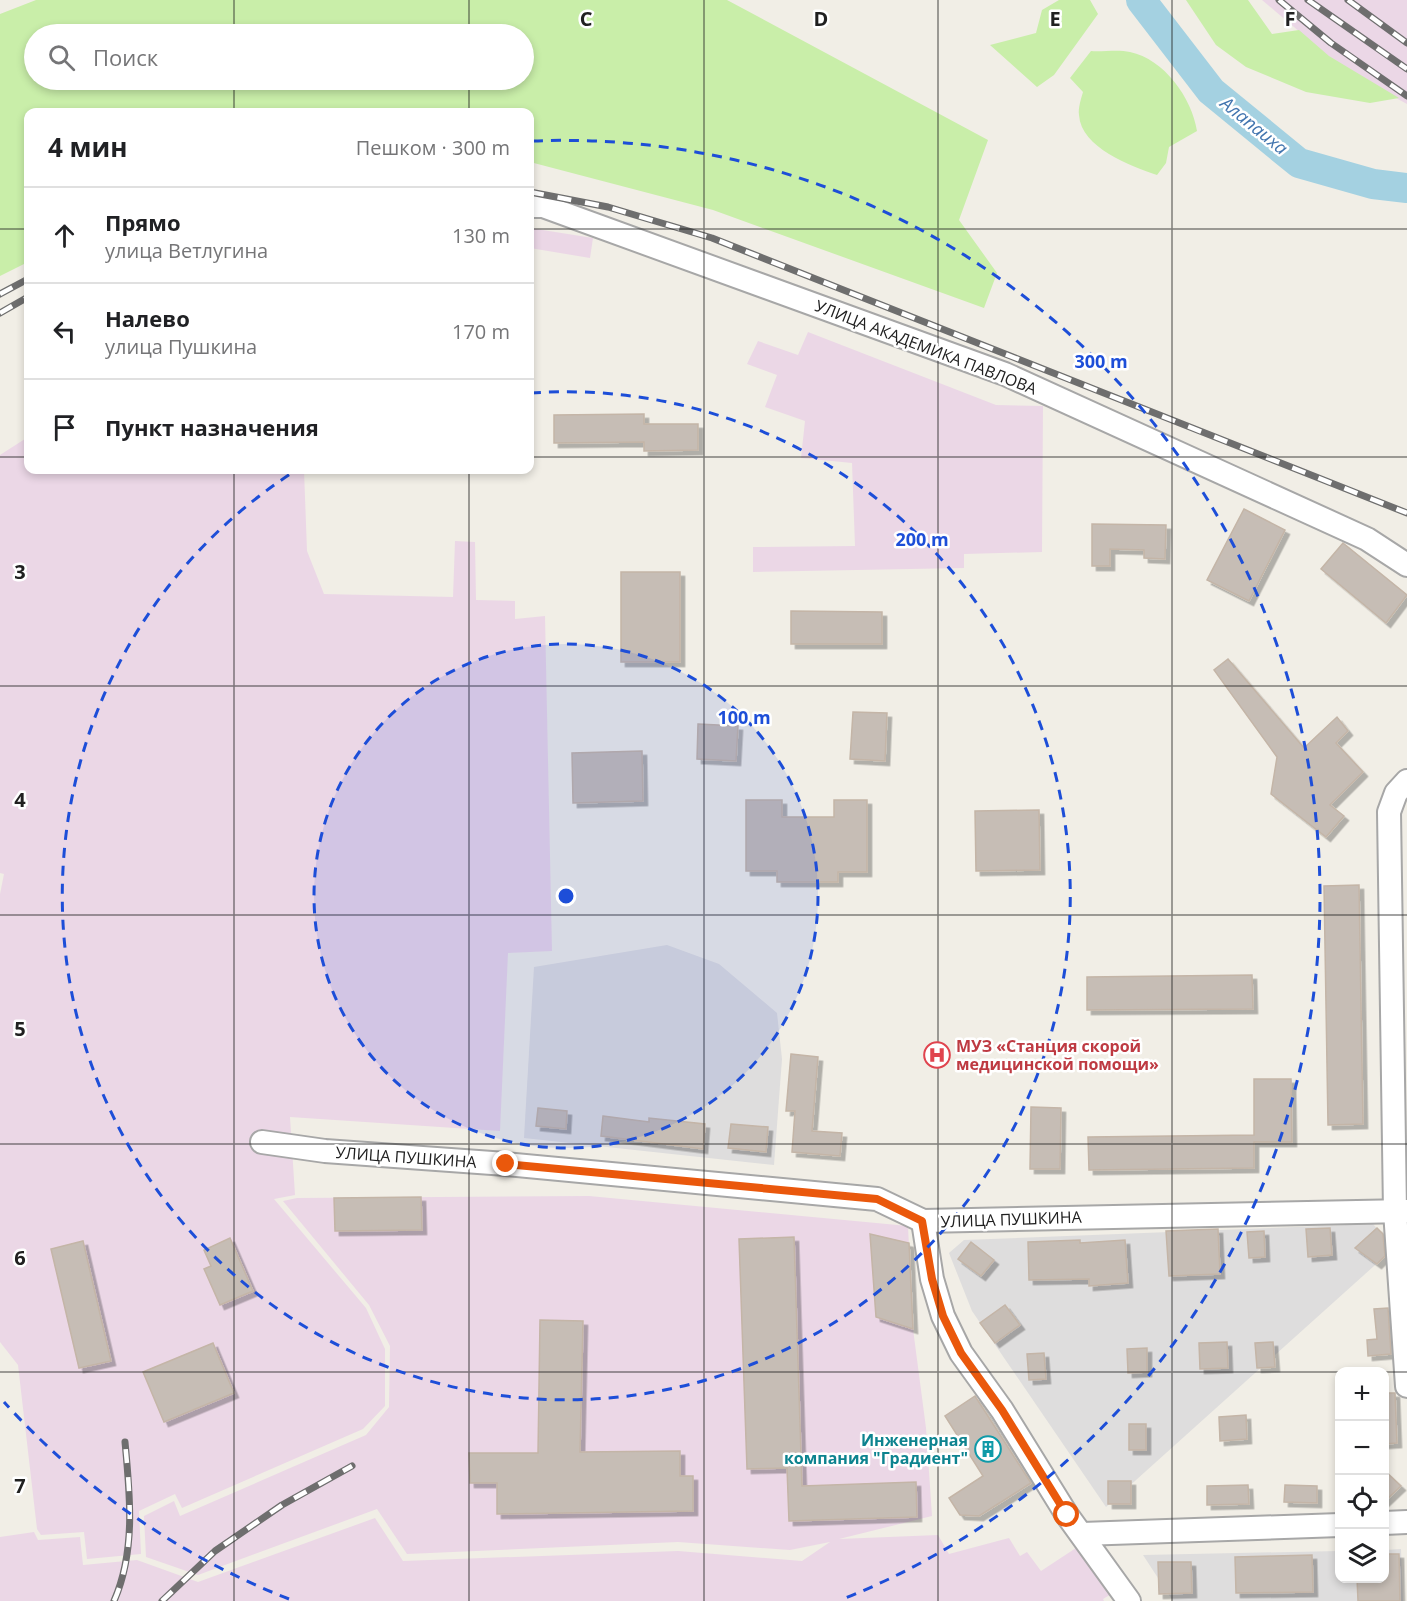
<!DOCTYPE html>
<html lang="ru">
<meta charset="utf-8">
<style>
:root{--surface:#fff;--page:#f6f6f6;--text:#202124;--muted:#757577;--line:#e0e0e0}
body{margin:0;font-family:"Open Sans",sans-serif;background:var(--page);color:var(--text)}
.controls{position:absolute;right:18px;bottom:18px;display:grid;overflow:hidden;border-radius:12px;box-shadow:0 3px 9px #0003}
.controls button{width:54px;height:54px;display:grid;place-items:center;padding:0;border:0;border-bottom:2px solid var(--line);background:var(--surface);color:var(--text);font:30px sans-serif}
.stop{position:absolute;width:18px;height:18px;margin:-14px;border:4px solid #ea580c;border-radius:50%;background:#fff}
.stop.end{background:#ea580c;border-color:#fff;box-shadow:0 2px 6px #0008}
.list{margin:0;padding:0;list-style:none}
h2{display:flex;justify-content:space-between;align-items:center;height:78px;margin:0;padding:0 24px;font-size:26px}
h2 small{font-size:20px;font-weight:400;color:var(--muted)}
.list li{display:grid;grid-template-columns:39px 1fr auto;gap:18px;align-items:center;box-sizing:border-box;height:96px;padding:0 24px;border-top:2px solid var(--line)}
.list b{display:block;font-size:22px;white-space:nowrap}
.list p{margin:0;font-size:20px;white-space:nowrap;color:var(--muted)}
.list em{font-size:20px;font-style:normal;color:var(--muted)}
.icon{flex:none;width:33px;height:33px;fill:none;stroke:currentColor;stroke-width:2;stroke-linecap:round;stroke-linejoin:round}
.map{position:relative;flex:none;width:1407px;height:1601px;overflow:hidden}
.search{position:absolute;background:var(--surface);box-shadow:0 3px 9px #0003;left:24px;top:24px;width:510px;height:66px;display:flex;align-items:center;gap:15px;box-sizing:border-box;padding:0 21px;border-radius:33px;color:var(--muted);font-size:22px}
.panel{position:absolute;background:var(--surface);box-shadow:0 3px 9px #0003;left:24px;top:108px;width:510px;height:366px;border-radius:12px}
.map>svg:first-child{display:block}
.residential{fill:#dedddd}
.industrial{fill:#ebd7e6}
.grass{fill:#c9eea9;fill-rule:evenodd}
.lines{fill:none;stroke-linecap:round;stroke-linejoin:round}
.river{stroke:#a4d1e1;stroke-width:30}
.building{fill:#c6bdb5;stroke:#c4b5a7;stroke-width:1.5;filter:url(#shadow)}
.minor-casing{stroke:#a7a7a7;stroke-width:26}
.minor{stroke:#fff;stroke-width:22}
.rail-casing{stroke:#6e6e6e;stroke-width:7}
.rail{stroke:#fff;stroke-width:4.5;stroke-dasharray:14;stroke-linecap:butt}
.route{stroke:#ea580c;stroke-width:8}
.grid{fill:none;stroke:#202020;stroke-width:1.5;stroke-opacity:0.55}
.ring{fill:none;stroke:#1d4ed8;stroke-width:3;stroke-dasharray:10 8}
.labels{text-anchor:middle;stroke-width:5;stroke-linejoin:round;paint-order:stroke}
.street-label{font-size:16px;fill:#202020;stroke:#fff}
.health-label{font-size:16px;font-weight:bold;fill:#be3a42;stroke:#fff;text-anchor:start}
.culture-label{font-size:16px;font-weight:bold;fill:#0d838f;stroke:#fff;text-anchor:end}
.water-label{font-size:18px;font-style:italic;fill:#4275af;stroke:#fff}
.grid-label{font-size:20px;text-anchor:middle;font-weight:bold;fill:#202020;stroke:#fff;stroke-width:5;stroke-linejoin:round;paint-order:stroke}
.centre{fill:#1d4ed8;stroke:#fff;stroke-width:3}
.ring-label{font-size:18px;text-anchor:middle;font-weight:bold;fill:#1d4ed8;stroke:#fff;stroke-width:5;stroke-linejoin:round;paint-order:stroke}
</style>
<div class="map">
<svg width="1407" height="1601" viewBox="0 0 1407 1601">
<defs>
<filter id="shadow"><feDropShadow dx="4.5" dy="4.5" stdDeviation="0" flood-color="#0004"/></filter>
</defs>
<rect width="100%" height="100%" fill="#f1eee6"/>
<!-- residential -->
<g class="residential">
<polygon points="667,945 719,964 777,1013 782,1059 774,1165 524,1138 534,967"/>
<polygon points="1373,1224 1394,1248 1106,1507 972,1311 949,1253 964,1240"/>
<polygon points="1401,1549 1403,1601 1173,1601 1143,1555 1339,1551 1340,1578 1384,1578 1385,1550"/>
</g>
<!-- industrial -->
<g class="industrial">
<polygon points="1262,0 1407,0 1407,104 1346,71"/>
<polygon points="530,228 593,238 590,258 530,248"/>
<polygon points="808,332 996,405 1043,406 1042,552 964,554 964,568 753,572 753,547 855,546 852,463 801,458 805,421 765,407 777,375 747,364 758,341 798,355"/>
<polygon points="28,437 28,470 304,470 307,551 324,594 453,597 455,541 475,542 476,600 515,601 515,619 545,616 552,951 508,953 500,1131 290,1117 295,1195 274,1199 366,1308 385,1349 385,1406 363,1429 182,1508 175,1494 139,1511 141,1554 87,1559 84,1532 41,1535 37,1529 18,1365 0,1342 0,894 4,874 0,873 0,455"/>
<polygon points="589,1196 908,1226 913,1329 926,1428 932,1516 839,1539 938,1535 949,1554 1009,1538 1020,1556 1027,1552 1041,1571 1079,1546 1113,1593 1103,1599 1104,1601 0,1601 0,1537 34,1532 38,1540 80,1537 83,1565 137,1560 198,1582 375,1518 403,1561 678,1551 802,1561 830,1542 790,1550 678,1542 407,1554 377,1509 198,1575 146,1557 144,1516 174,1501 180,1516 366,1435 389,1407 390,1346 369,1305 283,1201 297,1198"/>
</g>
<!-- grass -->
<g class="grass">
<path d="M36,0H727L988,140L959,220L997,273L984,308L713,210L530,162V112H28V262L0,276V14ZM524,34V80H34V34Z"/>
<polygon points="1059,0 1090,0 1098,14 1054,75 1037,87 990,45 1036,33 1042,10"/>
<polygon points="1186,0 1248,0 1272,34 1299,30 1329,56 1399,98 1370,103 1306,92 1246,67 1216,45"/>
<path d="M1091,51C1103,52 1118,49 1130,52C1164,59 1192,98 1197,131L1169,147L1166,163L1157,175C1131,166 1081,148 1079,115C1078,108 1081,99 1083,92L1070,78Z"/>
</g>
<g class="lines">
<!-- river -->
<polyline class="river" points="1141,0 1211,91 1299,163 1373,184 1407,188"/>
</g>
<!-- building -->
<g class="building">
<polygon points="644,414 644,424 698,424 698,450 644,451 644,442 554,443 554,415"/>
<polygon points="1244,509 1285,530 1249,601 1207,580"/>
<polygon points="1092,524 1166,525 1165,559 1144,558 1144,550 1110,549 1110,566 1092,566"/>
<polygon points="1343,543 1407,595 1386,623 1321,569"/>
<rect x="621" y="572" width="59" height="90"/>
<polygon points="791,611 882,612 882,644 791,644"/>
<polygon points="1228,659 1304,748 1337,717 1348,731 1336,743 1363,772 1330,805 1344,816 1326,837 1271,794 1277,757 1214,670"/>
<polygon points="853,712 887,713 885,761 850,759"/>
<polygon points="698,724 738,726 736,761 697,759"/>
<polygon points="642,751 643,801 573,803 572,753"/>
<polygon points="746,800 782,800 782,817 834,817 834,800 867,800 867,872 838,872 838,882 777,882 777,871 746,871"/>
<polygon points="1039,810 1040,870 976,871 975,811"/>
<polygon points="1359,885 1363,1124 1328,1125 1324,886"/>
<polygon points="1252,975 1253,1009 1087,1010 1087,977"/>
<polygon points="791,1054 818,1057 812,1131 842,1133 840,1156 792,1152 795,1111 786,1111"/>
<polygon points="1254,1079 1291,1079 1292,1142 1254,1142 1254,1168 1089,1170 1088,1137 1254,1135"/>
<polygon points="1031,1107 1061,1108 1060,1169 1030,1169"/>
<polygon points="538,1108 567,1111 566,1129 536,1126"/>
<polygon points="603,1116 649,1122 649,1118 705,1124 703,1149 601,1136"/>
<polygon points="731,1124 768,1127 766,1152 728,1148"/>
<polygon points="421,1197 422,1230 335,1231 334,1198"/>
<polygon points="1330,1228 1332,1255 1308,1257 1306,1229"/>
<polygon points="1377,1228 1383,1234 1385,1256 1377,1264 1355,1248"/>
<polygon points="1218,1229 1220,1274 1169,1276 1166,1231"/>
<polygon points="1264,1231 1265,1257 1249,1258 1247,1232"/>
<polygon points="870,1234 909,1243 913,1329 876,1317"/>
<polygon points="794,1237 802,1486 916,1482 917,1517 789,1521 787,1468 747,1469 739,1239"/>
<polygon points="230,1238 253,1291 220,1305 204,1269 211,1266 204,1250"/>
<polygon points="1080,1240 1080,1243 1125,1240 1128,1283 1089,1286 1089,1279 1029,1280 1028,1242"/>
<polygon points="83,1241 111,1361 79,1368 51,1249"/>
<polygon points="971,1242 994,1260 981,1276 958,1259"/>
<polygon points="1005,1305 1020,1325 995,1343 980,1323"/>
<polygon points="1388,1308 1391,1354 1368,1356 1367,1340 1377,1339 1374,1309"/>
<polygon points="540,1320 583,1321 580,1452 680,1451 680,1476 693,1476 693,1511 497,1514 497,1483 470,1483 469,1453 538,1453"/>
<polygon points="1227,1342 1228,1368 1200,1369 1199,1343"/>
<polygon points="1273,1342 1275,1367 1257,1368 1255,1343"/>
<polygon points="213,1343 234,1393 164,1422 143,1372"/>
<polygon points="1147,1348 1147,1372 1128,1373 1127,1349"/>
<polygon points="1044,1353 1046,1379 1029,1380 1027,1354"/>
<polygon points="1384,1393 1395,1393 1397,1443 1384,1444"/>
<polygon points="975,1396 1031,1483 979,1516 960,1515 949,1498 983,1476 945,1416"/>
<polygon points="1246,1415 1247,1439 1220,1441 1219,1417"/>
<rect x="1129" y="1424" width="17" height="26"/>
<polygon points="1384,1470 1401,1486 1384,1502"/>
<rect x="1108" y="1481" width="23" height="23"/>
<polygon points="1248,1485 1249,1504 1207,1505 1207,1486"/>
<polygon points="1285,1485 1317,1486 1317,1503 1284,1502"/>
<polygon points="1384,1554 1399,1554 1400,1601 1358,1601 1357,1578 1384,1578"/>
<polygon points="1312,1555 1313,1592 1236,1593 1235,1557"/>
<polygon points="1158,1562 1191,1562 1192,1593 1159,1594"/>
</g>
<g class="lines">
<!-- minor casing -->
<g class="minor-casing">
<g id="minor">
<polyline points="530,206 543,206 1005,374 1367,539 1407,565"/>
<polyline points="1407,781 1396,793 1389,812 1395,1211 1407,1386"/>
<polyline points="262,1142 325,1151 506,1164 877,1199 923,1221 1407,1211"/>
<polyline points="923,1221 932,1279 943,1316 961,1353 1002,1410 1067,1515 1129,1601"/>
<polyline points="1384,1523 1407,1522"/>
<polyline points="1082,1534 1340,1525"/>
</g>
</g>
<!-- minor -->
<use href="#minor" class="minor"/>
<!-- rail casing -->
<g class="rail-casing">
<g id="rail">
<polyline points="1279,0 1331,43 1407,96"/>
<polyline points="1308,0 1407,69"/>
<polyline points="1348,0 1407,43"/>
<polyline points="530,192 608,207 712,238 1407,513"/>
<polyline points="0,294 28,279"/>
<polyline points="0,313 28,297"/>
<path d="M114,1601C136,1551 130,1495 125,1442"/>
<polyline points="162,1601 215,1551 282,1505 352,1466"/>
</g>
</g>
<!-- rail -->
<use href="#rail" class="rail"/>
</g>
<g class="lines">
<!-- route -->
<polyline class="route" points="506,1164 877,1199 922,1221 932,1279 943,1316 961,1353 1002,1410 1067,1515"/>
</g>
<!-- grid -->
<path class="grid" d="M234,0V34M469,0V34M704,0V1601M938,0V1601M1172,0V1601M234,80V112M469,80V112M0,229H28M530,229H1407M0,457H28M530,457H1407M234,470V1601M469,470V1601M0,686H1407M0,915H1407M0,1144H1407M0,1372H1340M1384,1372H1407"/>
<!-- distance rings -->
<circle cx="566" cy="896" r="252" fill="#1d4ed8" fill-opacity=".12"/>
<g class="ring">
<circle cx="566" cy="896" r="252"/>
<path d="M531 393A504 504 0 1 1 295 471"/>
<path d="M289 1599A756 756 0 0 1 4 1402M533 141A756 756 0 0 1 843 1599"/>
</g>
<!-- icons -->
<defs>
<g id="hospital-ring" transform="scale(1.35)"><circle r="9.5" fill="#fff" stroke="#e0444e" stroke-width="1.5"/><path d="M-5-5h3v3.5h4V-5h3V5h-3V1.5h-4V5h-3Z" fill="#e0444e"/></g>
<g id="building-ring" transform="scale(1.35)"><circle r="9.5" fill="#fff" stroke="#0f9aa8" stroke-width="1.5"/><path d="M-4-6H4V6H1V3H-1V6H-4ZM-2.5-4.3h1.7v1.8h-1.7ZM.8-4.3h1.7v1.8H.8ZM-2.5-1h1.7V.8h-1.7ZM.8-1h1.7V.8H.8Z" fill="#0f9aa8"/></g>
</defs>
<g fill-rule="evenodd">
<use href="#hospital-ring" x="937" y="1055"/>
<use href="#building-ring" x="988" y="1449"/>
</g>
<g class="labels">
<!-- street labels -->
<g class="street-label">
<text transform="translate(926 347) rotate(21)" y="6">УЛИЦА АКАДЕМИКА ПАВЛОВА</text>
<text transform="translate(406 1157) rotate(4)" y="6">УЛИЦА ПУШКИНА</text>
<text transform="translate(1011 1219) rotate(-2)" y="6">УЛИЦА ПУШКИНА</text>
</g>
<!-- health labels -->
<g class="health-label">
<text x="956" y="1052">МУЗ «Станция скорой<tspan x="956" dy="18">медицинской помощи»</tspan></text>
</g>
<!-- culture labels -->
<g class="culture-label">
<text x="968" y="1446">Инженерная<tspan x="968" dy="18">компания "Градиент"</tspan></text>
</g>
<!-- water labels -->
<g class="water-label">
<text transform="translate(1254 126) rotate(39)" y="6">Алапаиха</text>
</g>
</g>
<g class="grid-label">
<text x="586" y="26">C</text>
<text x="821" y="26">D</text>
<text x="1055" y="26">E</text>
<text x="1290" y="26">F</text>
<text x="20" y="579">3</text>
<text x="20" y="807">4</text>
<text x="20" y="1036">5</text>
<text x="20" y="1265">6</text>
<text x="20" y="1493">7</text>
</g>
<circle cx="566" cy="896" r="9" class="centre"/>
<g class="ring-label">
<text x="1101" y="368">300 m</text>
<text x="922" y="546">200 m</text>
<text x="744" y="724">100 m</text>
</g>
</svg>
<div class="controls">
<button>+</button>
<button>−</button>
<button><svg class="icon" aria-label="locate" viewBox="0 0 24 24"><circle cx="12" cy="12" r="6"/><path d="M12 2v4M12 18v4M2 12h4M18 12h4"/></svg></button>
<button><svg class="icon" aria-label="layers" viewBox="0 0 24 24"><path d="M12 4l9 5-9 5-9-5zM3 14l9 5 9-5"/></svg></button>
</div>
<div class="stop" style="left:1067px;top:1515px"></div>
<div class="stop end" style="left:506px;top:1164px"></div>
<div class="search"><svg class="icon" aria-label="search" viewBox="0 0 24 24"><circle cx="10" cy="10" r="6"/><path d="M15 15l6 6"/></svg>Поиск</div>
<section class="panel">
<h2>4 мин<small>Пешком · 300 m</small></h2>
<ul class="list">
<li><svg class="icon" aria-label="ahead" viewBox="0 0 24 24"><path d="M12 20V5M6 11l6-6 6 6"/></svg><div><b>Прямо</b><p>улица Ветлугина</p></div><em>130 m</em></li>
<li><svg class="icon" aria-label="left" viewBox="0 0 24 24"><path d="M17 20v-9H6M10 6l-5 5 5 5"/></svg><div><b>Налево</b><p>улица Пушкина</p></div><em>170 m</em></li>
<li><svg class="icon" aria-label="arrive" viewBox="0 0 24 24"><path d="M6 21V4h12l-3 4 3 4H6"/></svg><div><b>Пункт назначения</b></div></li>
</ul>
</section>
</div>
